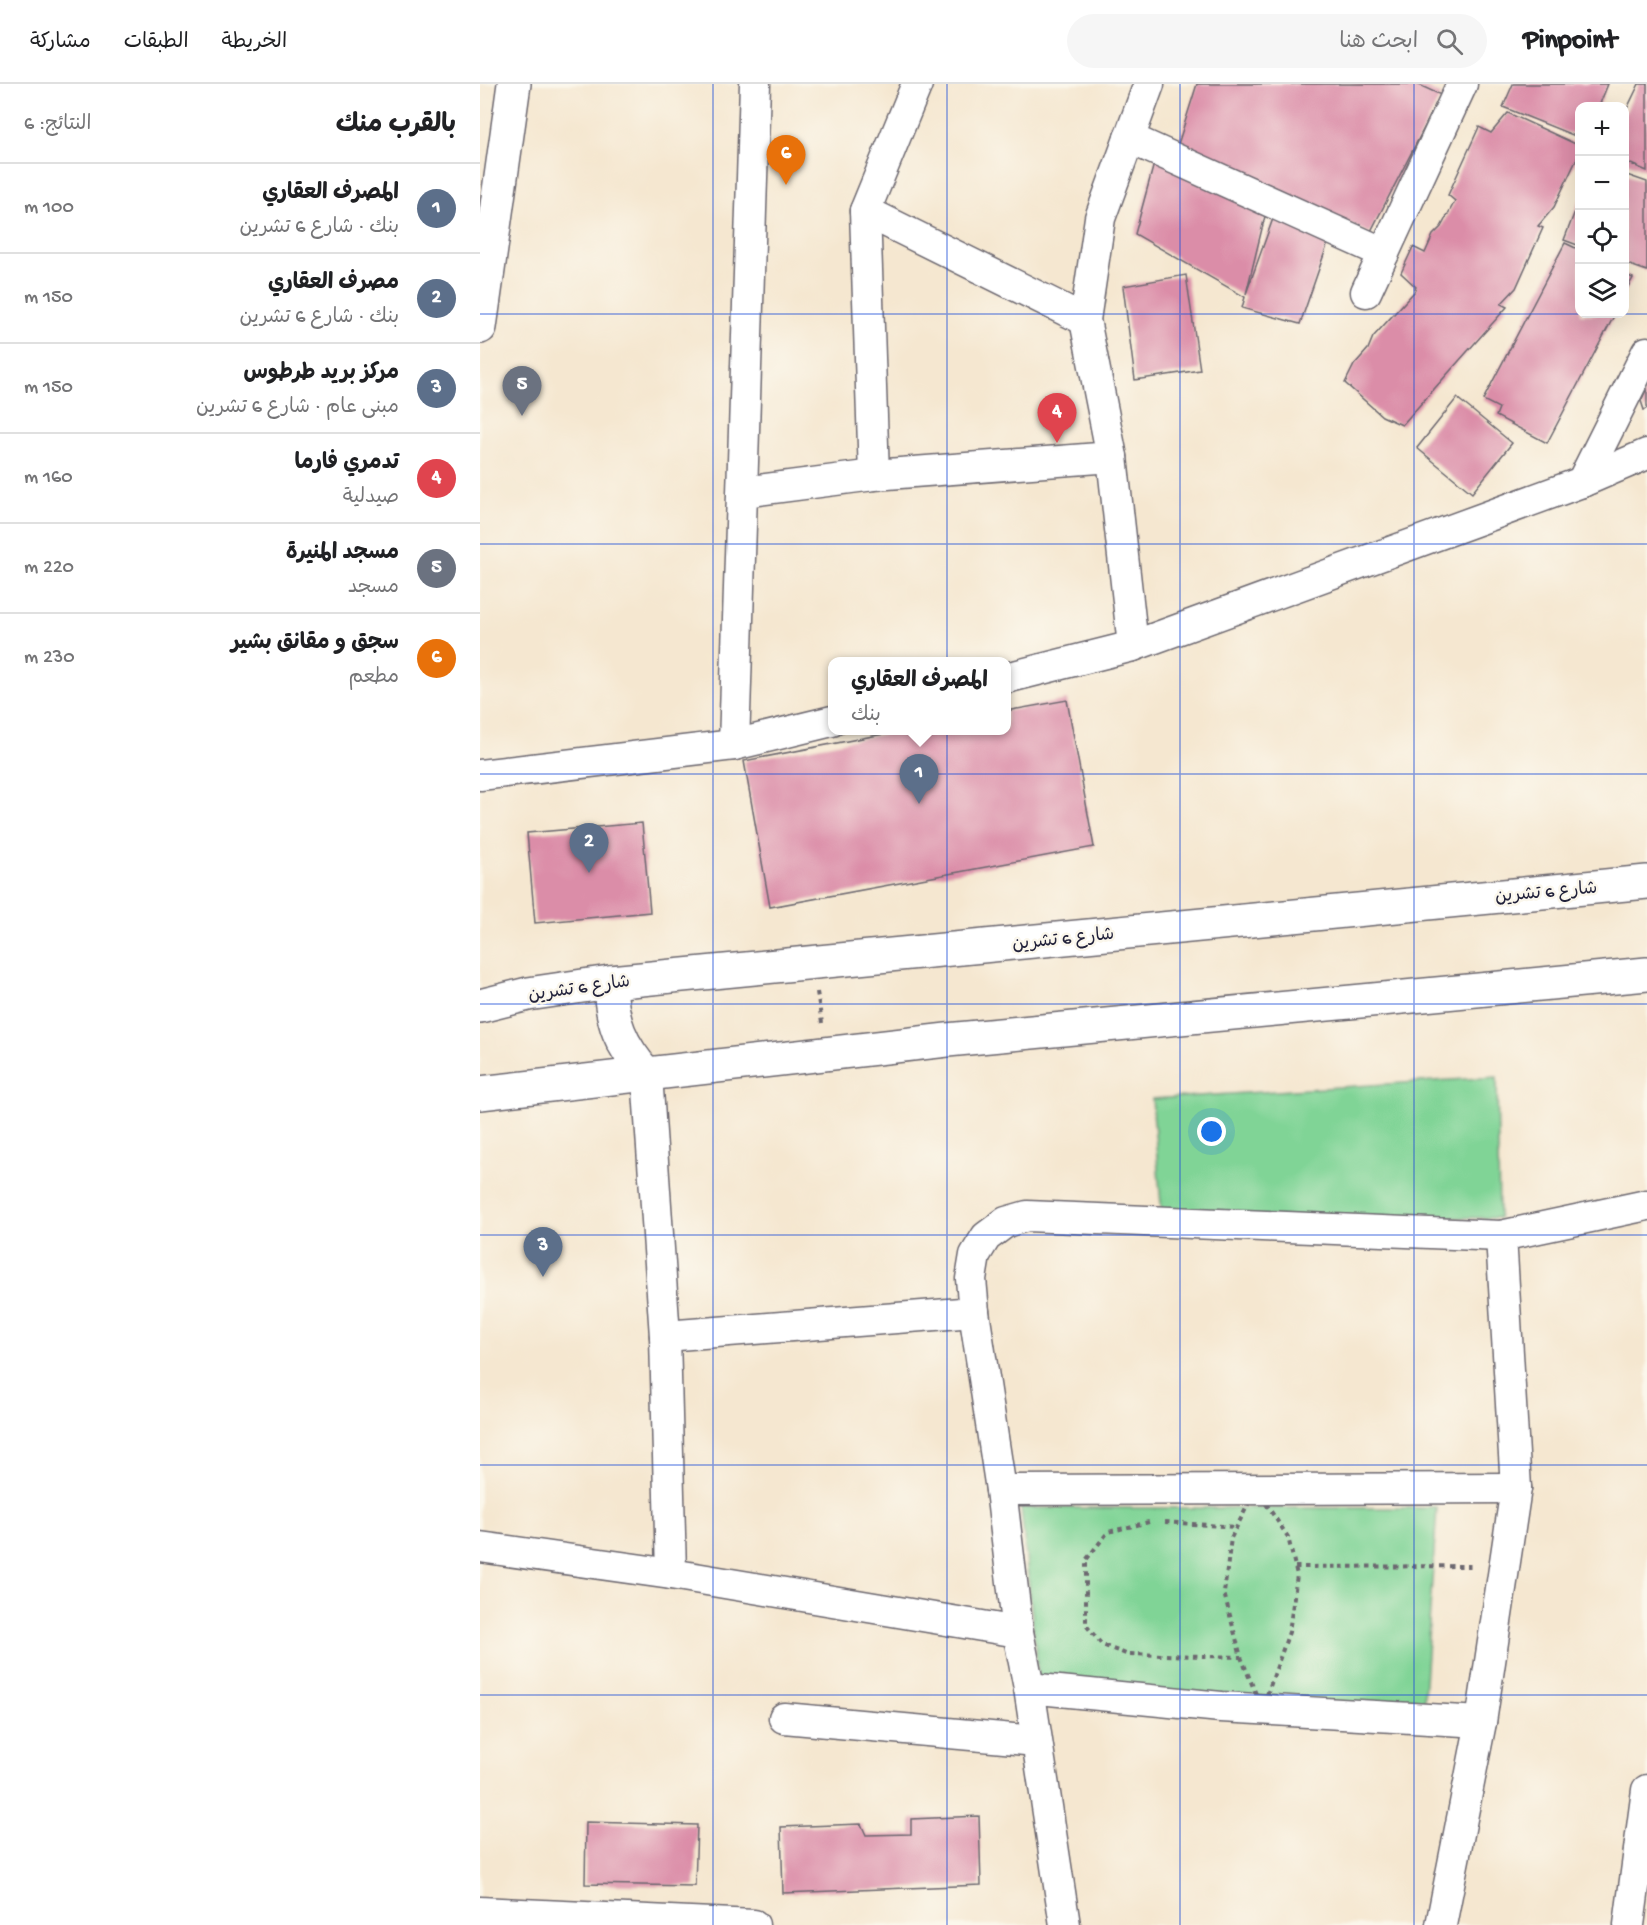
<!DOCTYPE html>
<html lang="ar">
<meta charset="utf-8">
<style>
:root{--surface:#fff;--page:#f6f6f6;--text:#202124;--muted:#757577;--line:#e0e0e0;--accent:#d1495b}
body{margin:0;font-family:"Gochi Hand","Playpen Sans Arabic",sans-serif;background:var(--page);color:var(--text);direction:rtl}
.controls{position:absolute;right:18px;top:18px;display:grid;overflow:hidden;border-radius:12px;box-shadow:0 6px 24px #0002}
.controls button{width:54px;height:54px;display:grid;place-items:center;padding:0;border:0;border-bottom:2px solid var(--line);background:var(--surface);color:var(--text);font:30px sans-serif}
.you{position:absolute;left:732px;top:1048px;width:21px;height:21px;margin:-15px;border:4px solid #fff;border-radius:50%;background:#1a73e8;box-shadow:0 0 0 9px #1a73e833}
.badge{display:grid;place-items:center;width:39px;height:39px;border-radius:50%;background:var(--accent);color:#fff;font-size:20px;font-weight:700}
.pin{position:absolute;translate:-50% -50px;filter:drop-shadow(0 2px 3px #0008)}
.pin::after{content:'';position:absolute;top:32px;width:21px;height:18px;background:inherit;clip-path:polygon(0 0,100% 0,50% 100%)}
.popup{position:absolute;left:348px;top:573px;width:183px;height:78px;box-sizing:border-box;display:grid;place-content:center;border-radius:12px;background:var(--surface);filter:drop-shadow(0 2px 4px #0005);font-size:20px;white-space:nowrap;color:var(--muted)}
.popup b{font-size:22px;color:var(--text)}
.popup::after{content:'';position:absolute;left:50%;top:100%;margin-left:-12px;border:12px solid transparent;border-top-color:var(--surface)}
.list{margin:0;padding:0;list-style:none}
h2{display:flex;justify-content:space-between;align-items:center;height:78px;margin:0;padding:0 24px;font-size:26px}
h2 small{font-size:20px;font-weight:400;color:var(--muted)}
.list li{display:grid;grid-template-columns:39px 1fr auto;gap:18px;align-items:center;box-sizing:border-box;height:90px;padding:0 24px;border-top:2px solid var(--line)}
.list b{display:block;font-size:22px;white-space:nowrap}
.list p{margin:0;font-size:20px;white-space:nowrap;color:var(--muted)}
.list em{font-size:20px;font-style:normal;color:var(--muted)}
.icon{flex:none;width:33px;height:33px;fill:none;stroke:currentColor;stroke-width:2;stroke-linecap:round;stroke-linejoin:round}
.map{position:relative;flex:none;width:1167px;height:1841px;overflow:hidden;direction:ltr}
header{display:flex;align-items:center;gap:36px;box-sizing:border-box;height:84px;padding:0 30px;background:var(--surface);border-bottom:2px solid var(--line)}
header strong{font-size:28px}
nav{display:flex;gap:33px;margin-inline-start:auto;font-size:21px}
.search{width:420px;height:54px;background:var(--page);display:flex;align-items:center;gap:15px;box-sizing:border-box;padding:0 21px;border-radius:33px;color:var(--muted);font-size:22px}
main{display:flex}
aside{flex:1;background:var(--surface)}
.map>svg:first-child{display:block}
.green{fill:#80d496;stroke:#517b68;stroke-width:1.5}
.building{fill:#db8da8}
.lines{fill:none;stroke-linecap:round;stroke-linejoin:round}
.minor-casing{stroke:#6c676f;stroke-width:33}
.major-casing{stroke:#6c676f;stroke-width:36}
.path{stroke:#6c676f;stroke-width:4;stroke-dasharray:4.5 4.5;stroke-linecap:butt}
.minor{stroke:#fff;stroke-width:30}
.major{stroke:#fff;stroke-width:33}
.grid{fill:none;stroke:#1d4ed8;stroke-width:1.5;stroke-opacity:0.55}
.labels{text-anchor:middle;stroke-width:5;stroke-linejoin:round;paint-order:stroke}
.street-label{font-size:18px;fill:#22223b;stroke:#fbf7ec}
</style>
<header>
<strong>Pinpoint</strong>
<div class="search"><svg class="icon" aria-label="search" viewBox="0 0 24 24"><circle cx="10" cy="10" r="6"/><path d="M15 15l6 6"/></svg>ابحث هنا</div>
<nav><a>الخريطة</a><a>الطبقات</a><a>مشاركة</a></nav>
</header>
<main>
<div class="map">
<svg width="1167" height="1841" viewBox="0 0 1167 1841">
<rect width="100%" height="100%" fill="#fbf7ec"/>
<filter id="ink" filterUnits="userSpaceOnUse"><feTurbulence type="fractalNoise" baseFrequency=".0167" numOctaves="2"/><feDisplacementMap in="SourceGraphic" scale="12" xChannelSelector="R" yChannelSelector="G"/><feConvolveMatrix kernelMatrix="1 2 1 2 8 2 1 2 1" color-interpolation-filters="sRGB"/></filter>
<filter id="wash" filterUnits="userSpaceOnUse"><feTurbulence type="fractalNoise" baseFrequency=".008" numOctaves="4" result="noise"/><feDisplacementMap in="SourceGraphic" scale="24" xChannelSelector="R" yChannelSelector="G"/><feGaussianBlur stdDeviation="1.35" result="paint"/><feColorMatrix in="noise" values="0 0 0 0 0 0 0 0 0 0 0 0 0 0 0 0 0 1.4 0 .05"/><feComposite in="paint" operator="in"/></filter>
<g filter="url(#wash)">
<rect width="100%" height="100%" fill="#f5e7d0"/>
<!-- green -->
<g class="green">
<polygon points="1017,993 1019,1134 682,1132 672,1015"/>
<polygon points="541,1424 957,1424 943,1627 559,1599"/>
</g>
<g id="blocks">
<!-- building -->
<g class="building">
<polygon points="717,0 937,0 961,11 890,149 695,70"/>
<polygon points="1033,0 1128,0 1119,22 1100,22 1100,54 1023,23"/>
<polygon points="1159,0 1167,0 1167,87 1144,77 1144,31"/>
<polygon points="1028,29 1100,62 1100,68 1074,123 1058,142 1063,144 1036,204 1021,220 1027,223 922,341 902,332 865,299 874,281 888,265 893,253 934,208 936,203 921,189 933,163 945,169 953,151 961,143 975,117 968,111 999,43 1011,49"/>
<polygon points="676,72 787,124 766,210 795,129 851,150 820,240 762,224 765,213 655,150"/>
<polygon points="1144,90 1167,98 1167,187 1144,179"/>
<polygon points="1099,117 1100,117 1100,162 1084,156"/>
<polygon points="1085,159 1100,166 1100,230 1135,230 1067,359 1016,332 1019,324 1003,316"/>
<polygon points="1144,190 1153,194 1144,210"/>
<polygon points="706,191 720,286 655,296 643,202"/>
<polygon points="1167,304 1167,324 1164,326 1161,317"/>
<polygon points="977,314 1032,359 992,409 937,364"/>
<polygon points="587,616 614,763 290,823 264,677 424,646 526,646 526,627"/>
<polygon points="162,739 170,828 55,839 47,749"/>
<polygon points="499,1732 501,1801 303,1809 301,1743 381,1740 386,1751 431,1750 431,1735"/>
<polygon points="106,1738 217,1741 215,1802 105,1800"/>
</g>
</g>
</g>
<g filter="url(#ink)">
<use href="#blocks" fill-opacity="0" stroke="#6c676f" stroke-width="1.5"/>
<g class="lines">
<!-- minor casing -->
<g class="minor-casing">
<g id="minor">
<polyline points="649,54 904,169"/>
<polyline points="385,127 605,236"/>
<polyline points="886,208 982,0"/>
<polyline points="394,391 385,127 437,0"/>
<polyline points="1102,398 1167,268"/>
<polyline points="263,408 394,391 632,373"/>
<polyline points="653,562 632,373 605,236 620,134 669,0"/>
<polyline points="526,594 653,562 1102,398 1167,370"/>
<polyline points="254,661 275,0"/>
<polyline points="0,691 254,661 352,637"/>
<polyline points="167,991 185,1252 191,1490"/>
<polyline points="185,1252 494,1228"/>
<polyline points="521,1406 1036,1404"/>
<polyline points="0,1463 191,1490 538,1548"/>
<polyline points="549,1604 741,1623 1001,1638"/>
<polyline points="304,1634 556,1657"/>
<polyline points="0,1828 274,1841"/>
<polyline points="585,1841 549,1604 538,1548 521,1406 494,1228 491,1195 495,1171 506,1153 526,1138 547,1132 1021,1152 1167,1121"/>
<polyline points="961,1841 1001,1638 1036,1404 1021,1152"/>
<polyline points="1149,1841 1167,1706"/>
</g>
</g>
<!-- major casing -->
<g class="major-casing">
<g id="major">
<polyline points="0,243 34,0"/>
<path d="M130,898C131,937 140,961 167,991"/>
<polyline points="0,922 48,910 130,898 1167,798"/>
<polyline points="0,1009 467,956 1167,890"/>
</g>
</g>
<!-- path -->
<g class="path">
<polyline points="337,908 342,939"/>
<polygon points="776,1405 808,1453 817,1491 809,1548 782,1625 761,1573 744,1509 751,1454"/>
<polyline points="669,1438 628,1448 606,1476 606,1541 622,1561 646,1570 761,1573"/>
<polyline points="685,1438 756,1443"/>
<polyline points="815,1483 994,1482"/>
</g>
<!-- minor -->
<use href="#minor" class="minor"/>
<!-- major -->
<use href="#major" class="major"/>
</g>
</g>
<!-- grid -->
<path class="grid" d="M233,0V1841M467,0V1841M700,0V1841M934,0V1841M0,230H1167M0,460H1167M0,690H1167M0,920H1167M0,1151H1167M0,1381H1167M0,1611H1167"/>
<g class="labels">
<!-- street labels -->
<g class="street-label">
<text transform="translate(1066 807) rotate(-5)" y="6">شارع 6 تشرين</text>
<text transform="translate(583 854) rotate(-6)" y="6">شارع 6 تشرين</text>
<text transform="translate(99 903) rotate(-8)" y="6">شارع 6 تشرين</text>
</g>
</g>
</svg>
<div class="controls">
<button>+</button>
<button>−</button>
<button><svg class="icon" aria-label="locate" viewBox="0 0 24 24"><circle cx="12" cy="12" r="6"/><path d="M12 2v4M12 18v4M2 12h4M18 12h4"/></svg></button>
<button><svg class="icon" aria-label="layers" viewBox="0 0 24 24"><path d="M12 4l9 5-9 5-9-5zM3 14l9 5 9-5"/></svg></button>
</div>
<div class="you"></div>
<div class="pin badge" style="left:439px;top:720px;background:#5c6f8a">1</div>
<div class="popup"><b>المصرف العقاري</b>بنك</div>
<div class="pin badge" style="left:109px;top:789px;background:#5c6f8a">2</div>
<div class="pin badge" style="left:63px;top:1193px;background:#5c6f8a">3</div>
<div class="pin badge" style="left:577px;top:359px;background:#e0444e">4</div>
<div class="pin badge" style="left:42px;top:332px;background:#6b7280">5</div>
<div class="pin badge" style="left:306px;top:101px;background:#e8710a">6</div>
</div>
<aside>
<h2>بالقرب منك<small>النتائج: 6</small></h2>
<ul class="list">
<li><span class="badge" style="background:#5c6f8a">1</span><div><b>المصرف العقاري</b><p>بنك · شارع 6 تشرين</p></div><em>100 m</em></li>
<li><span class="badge" style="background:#5c6f8a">2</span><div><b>مصرف العقاري</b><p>بنك · شارع 6 تشرين</p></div><em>150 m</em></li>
<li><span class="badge" style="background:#5c6f8a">3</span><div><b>مركز بريد طرطوس</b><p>مبنى عام · شارع 6 تشرين</p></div><em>150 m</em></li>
<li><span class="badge" style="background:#e0444e">4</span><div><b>تدمري فارما</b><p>صيدلية</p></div><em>160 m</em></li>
<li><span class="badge" style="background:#6b7280">5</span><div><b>مسجد المنيرة</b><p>مسجد</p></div><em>220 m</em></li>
<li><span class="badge" style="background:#e8710a">6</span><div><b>سجق و مقانق بشير</b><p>مطعم</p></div><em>230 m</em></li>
</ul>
</aside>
</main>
